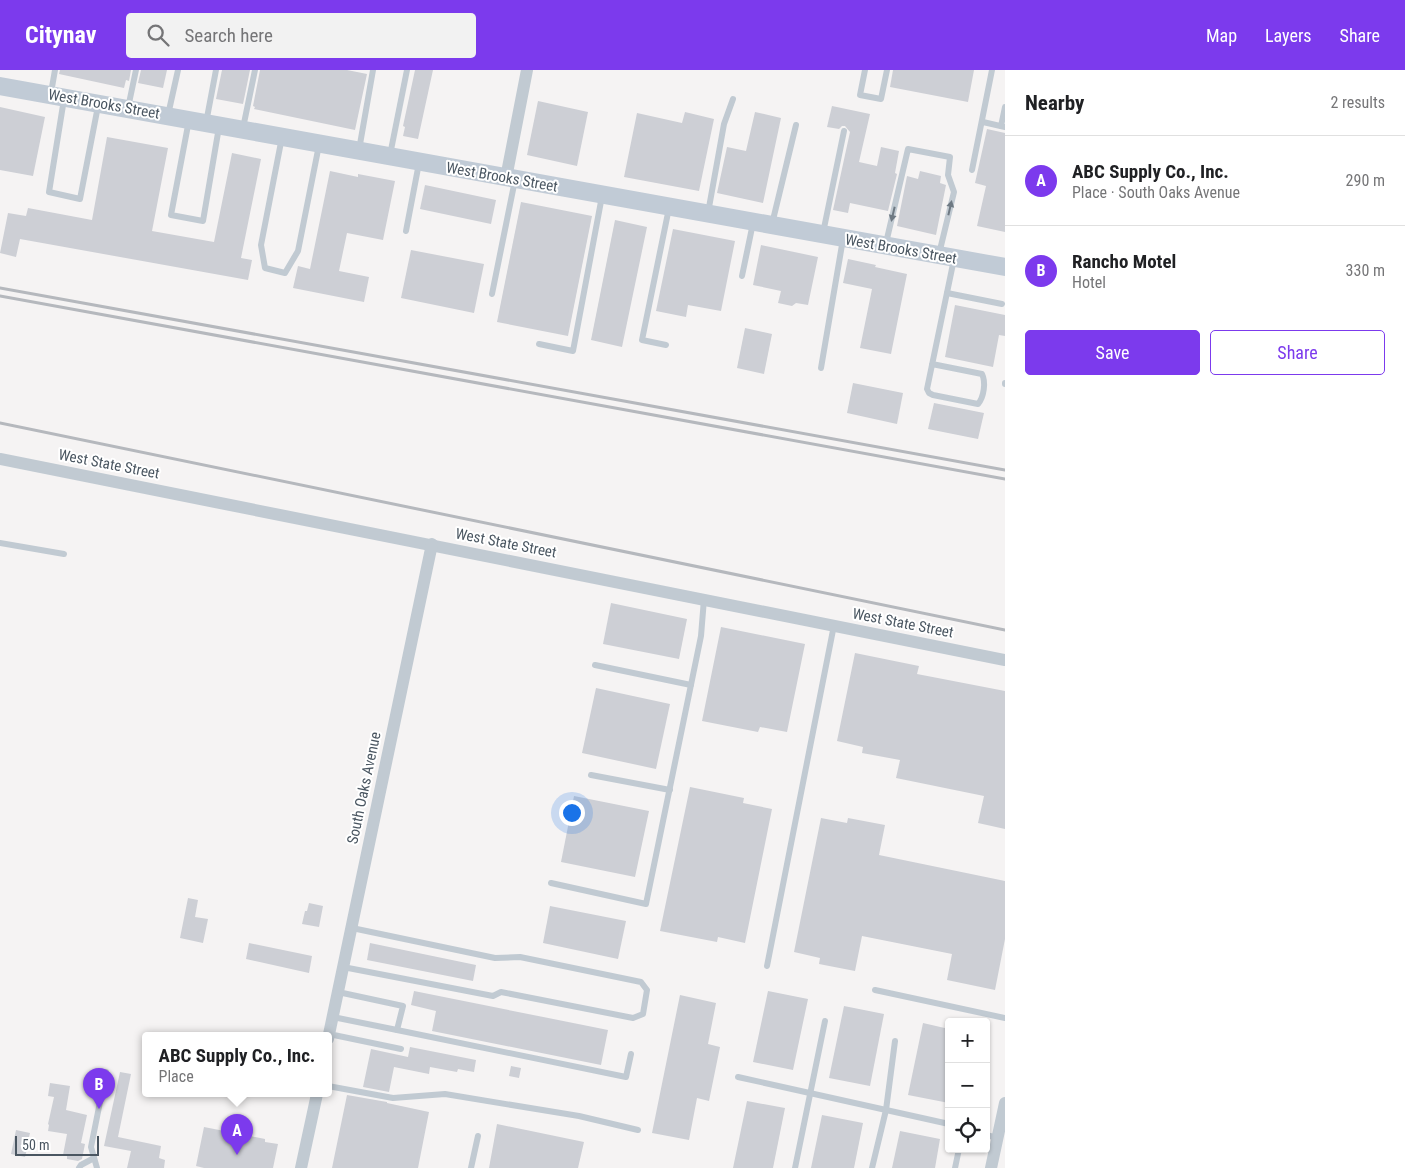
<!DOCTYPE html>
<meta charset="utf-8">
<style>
:root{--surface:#fff;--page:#f2f2f2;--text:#202124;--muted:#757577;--line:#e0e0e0;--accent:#7c3aed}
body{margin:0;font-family:"Roboto Condensed",sans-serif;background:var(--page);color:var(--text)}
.controls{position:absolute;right:15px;bottom:15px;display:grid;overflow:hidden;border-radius:5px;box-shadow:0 1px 4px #0004}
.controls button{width:45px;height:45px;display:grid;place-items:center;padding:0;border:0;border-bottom:1px solid var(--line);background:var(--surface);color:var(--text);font:25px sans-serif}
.scale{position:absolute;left:15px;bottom:12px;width:84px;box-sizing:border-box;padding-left:5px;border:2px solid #4a5661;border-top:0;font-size:14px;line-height:18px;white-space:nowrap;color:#4a5661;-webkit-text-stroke:4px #fff;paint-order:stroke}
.you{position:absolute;left:571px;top:742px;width:18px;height:18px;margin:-12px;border:4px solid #fff;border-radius:50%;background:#1a73e8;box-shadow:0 0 0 8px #1a73e833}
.badge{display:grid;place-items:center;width:32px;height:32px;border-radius:50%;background:var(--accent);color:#fff;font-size:16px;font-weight:700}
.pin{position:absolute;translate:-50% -41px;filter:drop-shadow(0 1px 2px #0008)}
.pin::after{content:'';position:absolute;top:26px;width:18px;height:15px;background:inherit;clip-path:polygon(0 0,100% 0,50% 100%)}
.popup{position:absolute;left:142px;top:962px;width:190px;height:65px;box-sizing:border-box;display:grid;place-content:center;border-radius:5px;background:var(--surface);filter:drop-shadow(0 1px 4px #0005);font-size:16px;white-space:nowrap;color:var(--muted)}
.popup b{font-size:19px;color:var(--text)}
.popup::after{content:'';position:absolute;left:50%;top:100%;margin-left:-10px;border:10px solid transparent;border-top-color:var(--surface)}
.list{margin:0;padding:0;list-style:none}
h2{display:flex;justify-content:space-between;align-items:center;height:65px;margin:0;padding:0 20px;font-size:21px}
h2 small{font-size:16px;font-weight:400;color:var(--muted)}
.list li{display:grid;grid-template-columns:32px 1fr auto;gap:15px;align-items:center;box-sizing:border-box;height:90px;padding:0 20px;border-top:1px solid var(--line)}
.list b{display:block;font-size:19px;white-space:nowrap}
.list p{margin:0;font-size:16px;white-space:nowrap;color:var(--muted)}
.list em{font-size:16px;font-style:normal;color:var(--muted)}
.actions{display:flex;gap:10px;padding:15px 20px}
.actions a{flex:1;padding:11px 0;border:1px solid var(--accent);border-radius:5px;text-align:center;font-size:18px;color:var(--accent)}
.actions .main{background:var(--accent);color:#fff}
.icon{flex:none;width:28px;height:28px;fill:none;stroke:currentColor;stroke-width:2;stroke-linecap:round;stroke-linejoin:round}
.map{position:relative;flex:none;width:1005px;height:1098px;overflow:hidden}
header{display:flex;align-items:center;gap:30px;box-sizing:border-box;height:70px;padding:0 25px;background:var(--accent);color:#fff}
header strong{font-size:24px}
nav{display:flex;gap:28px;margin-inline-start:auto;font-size:18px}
.search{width:350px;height:45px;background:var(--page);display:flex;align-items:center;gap:12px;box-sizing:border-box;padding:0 18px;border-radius:5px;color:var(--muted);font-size:19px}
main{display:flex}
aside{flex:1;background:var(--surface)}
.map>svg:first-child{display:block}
.building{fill:#cdcfd5}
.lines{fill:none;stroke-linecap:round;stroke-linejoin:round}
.lane{stroke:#c1cad2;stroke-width:6}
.street{stroke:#c1cad2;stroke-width:12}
.secondary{stroke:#c1cbd6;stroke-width:18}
.rail{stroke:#b5b8bd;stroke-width:3}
.oneway{fill:#6e7983}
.labels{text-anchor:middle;stroke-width:4;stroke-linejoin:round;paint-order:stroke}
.street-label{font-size:15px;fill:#4a5661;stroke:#fff}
</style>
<header>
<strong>Citynav</strong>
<div class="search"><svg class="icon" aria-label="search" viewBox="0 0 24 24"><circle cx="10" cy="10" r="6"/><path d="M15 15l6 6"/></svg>Search here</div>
<nav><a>Map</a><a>Layers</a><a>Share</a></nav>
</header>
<main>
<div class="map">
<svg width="1005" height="1098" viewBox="0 0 1005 1098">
<rect width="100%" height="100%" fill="#f5f3f3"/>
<!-- building -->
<g class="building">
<polygon points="60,0 131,0 129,11 126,10 124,18 59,4"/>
<polygon points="141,0 167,0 163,18 138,13"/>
<polygon points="222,0 250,0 243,34 216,29"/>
<polygon points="260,0 347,0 367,4 355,60 254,39 255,37 253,36"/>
<polygon points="415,0 433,0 418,69 403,66 405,57 403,56"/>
<polygon points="893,0 974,0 968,32 890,17"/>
<polygon points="538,31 588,42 577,96 527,85"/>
<polygon points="832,36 870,44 859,92 877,96 881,77 899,81 895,103 897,104 888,141 850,133 848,143 833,140 850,62 845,56 842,56 839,59 827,57"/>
<polygon points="0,37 45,47 33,106 0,100"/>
<polygon points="685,42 714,49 699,121 624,107 637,43 682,53"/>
<polygon points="755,42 781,48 763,133 717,123 727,77 746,81"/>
<polygon points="987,59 1005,63 1005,162 977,156 986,116 975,113"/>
<polygon points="107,67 168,78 152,161 214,172 232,83 261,89 241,188 252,190 248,210 20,169 16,187 0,183 8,143 26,146 28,138 92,150"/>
<polygon points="330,101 358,107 358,104 395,111 383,170 347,163 339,201 369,207 364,232 293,218 298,196 310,199"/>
<polygon points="920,101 941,106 940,113 946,115 936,165 897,156 907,106 918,109"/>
<polygon points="425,115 496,130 491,154 420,139"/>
<polygon points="521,132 592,146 568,266 497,252"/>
<polygon points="615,150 647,157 622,277 591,270"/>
<polygon points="673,159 735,171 721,241 688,235 686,247 656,241"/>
<polygon points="761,175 818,187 808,235 796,233 792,236 778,233 781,221 753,215"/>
<polygon points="411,180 484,194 474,243 401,228"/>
<polygon points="848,189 876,195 875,197 907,204 891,284 860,278 872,219 843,213"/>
<polygon points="955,235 1005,245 1005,266 999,265 993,297 945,287"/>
<polygon points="745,258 772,264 764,304 737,298"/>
<polygon points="853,313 903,323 897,354 847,343"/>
<polygon points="934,333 984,343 978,369 928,359"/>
<polygon points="611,533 687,549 679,589 603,574"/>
<polygon points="721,557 805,574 787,662 760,657 758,662 702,651"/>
<polygon points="855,583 919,596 917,604 1005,621 1005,759 978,753 984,726 896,708 900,690 862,683 863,677 837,671"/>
<polygon points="596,618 670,634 656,699 582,683"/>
<polygon points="690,717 744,728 743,733 772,739 745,873 718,867 717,872 660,861"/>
<polygon points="574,726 649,741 635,807 561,792"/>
<polygon points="821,748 847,753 848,748 885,755 879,785 1005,811 1005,869 995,920 947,910 952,884 862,866 855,901 819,894 820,888 794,882"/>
<polygon points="188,828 198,830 195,847 208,849 203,873 180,868"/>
<polygon points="309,833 323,836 319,857 302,854 305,841 307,841"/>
<polygon points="550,836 626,851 618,889 543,873"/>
<polygon points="249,873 312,886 309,903 246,889"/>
<polygon points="370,873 476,895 473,911 367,890"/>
<polygon points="414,921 608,960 601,995 432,961 436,941 411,935"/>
<polygon points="768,921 808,929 793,1000 753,992"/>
<polygon points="680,925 716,933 708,974 720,977 709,1031 697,1028 689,1070 652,1063"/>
<polygon points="844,936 884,944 870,1016 829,1008"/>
<polygon points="923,953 949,959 949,1033 908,1025"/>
<polygon points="410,977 476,990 474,1002 458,999 457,1002 430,997 429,1004 394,997 389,1022 363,1017 371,979 408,987"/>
<polygon points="511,996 521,998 519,1008 509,1006"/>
<polygon points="120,1002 131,1004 118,1067 161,1076 159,1088 165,1090 164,1098 127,1098 131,1081 104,1076"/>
<polygon points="50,1013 70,1016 66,1040 87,1045 81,1073 85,1074 82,1089 78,1091 67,1089 67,1086 63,1085 67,1064 48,1061 49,1055 48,1054 54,1027 48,1026"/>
<polygon points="347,1025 387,1032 387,1033 429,1042 418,1098 332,1098"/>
<polygon points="747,1031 785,1038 773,1098 733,1098"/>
<polygon points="822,1045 863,1053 854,1098 811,1098"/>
<polygon points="497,1054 584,1072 578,1098 489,1098"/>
<polygon points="204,1057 265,1069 265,1072 278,1074 273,1098 204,1098 196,1096"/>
<polygon points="16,1060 30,1063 28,1071 35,1072 33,1080 27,1079 25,1087 11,1084"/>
<polygon points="900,1061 940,1069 935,1098 892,1098"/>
</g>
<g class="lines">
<!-- lane -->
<g class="lane">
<polyline points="865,0 860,25 881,29 887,0"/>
<polyline points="51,23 55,0"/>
<polyline points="64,29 49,122 80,129 98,36"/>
<polyline points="128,38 136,0"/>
<polyline points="168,45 178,0"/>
<polyline points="189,50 171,145 203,151 219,57"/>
<polyline points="983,52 1005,57"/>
<polyline points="206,53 216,0"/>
<polyline points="1001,56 1005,37"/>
<polyline points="243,58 255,0"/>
<polyline points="282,67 261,175 265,198 285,203 298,181 319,75"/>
<polyline points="359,80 373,0"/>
<polyline points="390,85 407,0"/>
<polyline points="972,100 992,0"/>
<polyline points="708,143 724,54 733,29"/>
<polyline points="772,154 796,55"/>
<polyline points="406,161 419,93"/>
<polyline points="823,163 844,61"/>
<polyline points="886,173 908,79 950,87 948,105 954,122 939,184"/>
<polyline points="742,206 753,153"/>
<polyline points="947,223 1002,234"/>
<polyline points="492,224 515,110"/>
<polyline points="539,274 573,281 602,126"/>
<polyline points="666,275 642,270 669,138"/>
<path d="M932,294L982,304C986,312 984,327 978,334L933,325L929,323L927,319L954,189"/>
<polyline points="821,298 843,169"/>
<polyline points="1005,314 1005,313"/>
<polyline points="0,473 64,484"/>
<polyline points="595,595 691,615"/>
<polyline points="591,705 670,720"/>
<polyline points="551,813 646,834 701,566 704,529"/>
<polyline points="767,896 834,555"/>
<polyline points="343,897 493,926 501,922 633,948 643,944 647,920 641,912 520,887 495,888 352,858"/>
<polyline points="875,920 1005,948"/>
<polyline points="338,922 403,936 397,960 626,1007 631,984"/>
<polyline points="333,947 397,960"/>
<polyline points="329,964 401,979"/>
<polyline points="738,1007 949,1054"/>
<polyline points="328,1016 393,1028 445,1024 579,1046 638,1060"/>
<polyline points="986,1065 998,1068"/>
<polyline points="79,1098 81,1095 94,1088"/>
<polyline points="97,1098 91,1077 106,1002"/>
<polyline points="471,1098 478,1066"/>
<polyline points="795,1098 825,951"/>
<polyline points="872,1098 886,1040 895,971"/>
<polyline points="955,1098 959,1079"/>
</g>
<!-- street -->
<g class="street">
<polyline points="506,108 527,0"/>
<polyline points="0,389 1005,590"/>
<polyline points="328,969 432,474"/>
<polyline points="301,1098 317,1024"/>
<polyline points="991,1098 1005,1033"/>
</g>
<!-- secondary -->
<polyline class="secondary" points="0,16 1005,197"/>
<!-- rail -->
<g class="rail">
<polyline points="0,218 1005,400"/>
<polyline points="0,226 1005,409"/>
<polyline points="0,353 1005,560"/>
</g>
</g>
<!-- one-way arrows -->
<defs><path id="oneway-solid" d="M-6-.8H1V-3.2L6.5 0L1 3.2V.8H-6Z" transform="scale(1.25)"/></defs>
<g class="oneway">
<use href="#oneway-solid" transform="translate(950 138) rotate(-77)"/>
<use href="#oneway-solid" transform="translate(893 144) rotate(103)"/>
</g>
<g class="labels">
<!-- street labels -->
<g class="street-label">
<text transform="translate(104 34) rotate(10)" y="5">West Brooks Street</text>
<text transform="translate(502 107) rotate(10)" y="5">West Brooks Street</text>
<text transform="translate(901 179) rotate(10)" y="5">West Brooks Street</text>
<text transform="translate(109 394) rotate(11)" y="5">West State Street</text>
<text transform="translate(506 473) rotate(11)" y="5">West State Street</text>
<text transform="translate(903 553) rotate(11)" y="5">West State Street</text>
<text transform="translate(364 718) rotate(-78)" y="5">South Oaks Avenue</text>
</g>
</g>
</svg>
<div class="controls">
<button>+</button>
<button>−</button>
<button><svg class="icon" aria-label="locate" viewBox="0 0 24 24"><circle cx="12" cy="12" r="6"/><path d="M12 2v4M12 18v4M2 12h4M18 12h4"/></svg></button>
</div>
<div class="scale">50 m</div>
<div class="you"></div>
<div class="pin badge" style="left:237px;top:1085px">A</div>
<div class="popup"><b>ABC Supply Co., Inc.</b>Place</div>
<div class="pin badge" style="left:99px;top:1039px">B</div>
</div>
<aside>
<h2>Nearby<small>2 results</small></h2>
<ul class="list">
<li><span class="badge">A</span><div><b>ABC Supply Co., Inc.</b><p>Place · South Oaks Avenue</p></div><em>290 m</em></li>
<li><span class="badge">B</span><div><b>Rancho Motel</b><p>Hotel</p></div><em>330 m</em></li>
</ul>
<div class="actions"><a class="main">Save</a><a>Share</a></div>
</aside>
</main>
